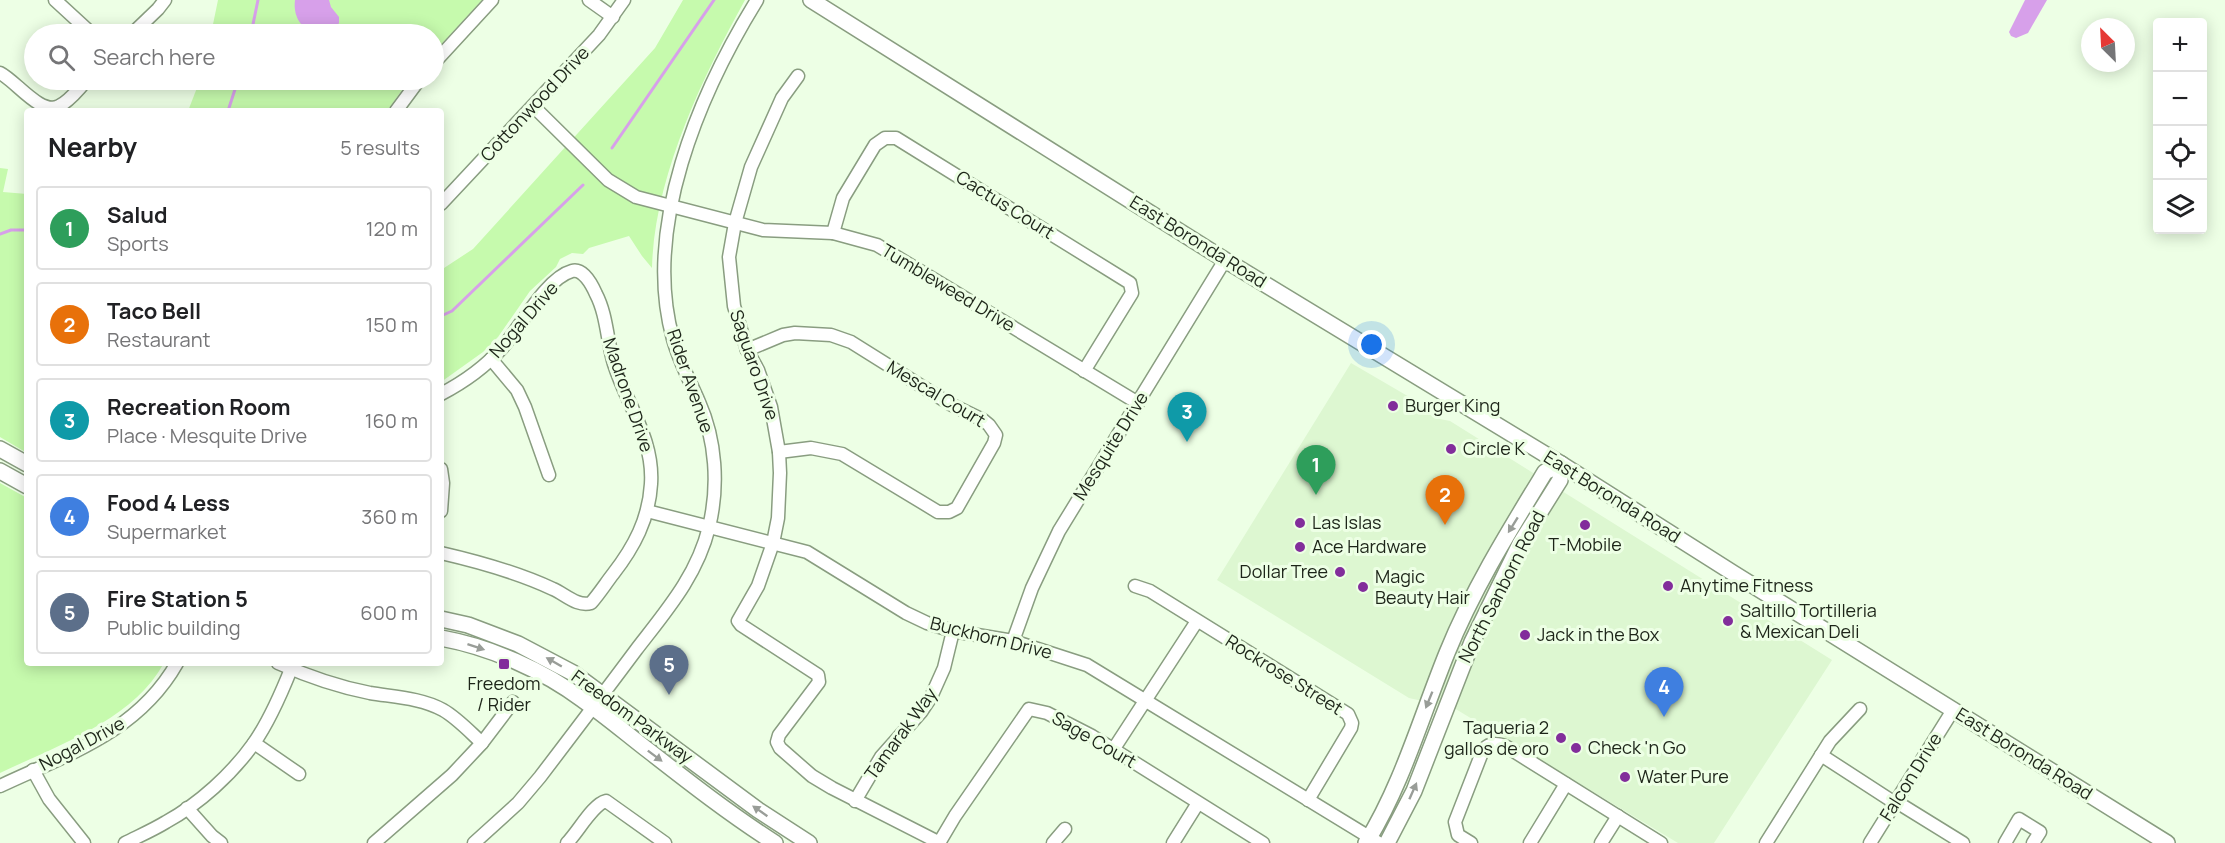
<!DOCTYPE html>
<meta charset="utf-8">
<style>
:root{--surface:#fff;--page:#f2f2f2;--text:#202124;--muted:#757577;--line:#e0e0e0;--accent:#822d9b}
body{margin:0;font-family:Manrope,sans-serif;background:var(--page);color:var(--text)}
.controls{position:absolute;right:18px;top:18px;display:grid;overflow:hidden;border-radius:6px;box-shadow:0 3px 15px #0003}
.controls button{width:54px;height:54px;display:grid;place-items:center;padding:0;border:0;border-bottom:2px solid var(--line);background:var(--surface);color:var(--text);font:30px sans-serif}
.compass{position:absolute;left:2081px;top:18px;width:54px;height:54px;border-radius:50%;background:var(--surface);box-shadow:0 3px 15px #0003;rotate:336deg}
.you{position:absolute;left:1372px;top:345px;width:21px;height:21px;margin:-15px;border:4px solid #fff;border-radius:50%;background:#1a73e8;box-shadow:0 0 0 9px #1a73e833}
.badge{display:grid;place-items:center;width:39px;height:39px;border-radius:50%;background:var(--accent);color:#fff;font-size:20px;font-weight:700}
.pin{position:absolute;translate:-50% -50px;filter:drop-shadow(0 2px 3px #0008)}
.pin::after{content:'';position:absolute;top:32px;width:21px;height:18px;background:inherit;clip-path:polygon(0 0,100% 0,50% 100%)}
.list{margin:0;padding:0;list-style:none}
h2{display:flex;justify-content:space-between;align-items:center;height:78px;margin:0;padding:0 24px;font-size:26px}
h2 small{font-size:20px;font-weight:400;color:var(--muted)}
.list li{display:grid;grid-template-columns:39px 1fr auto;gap:18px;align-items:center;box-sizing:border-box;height:84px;margin:0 12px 12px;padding:0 12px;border:2px solid var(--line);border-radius:6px}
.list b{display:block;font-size:22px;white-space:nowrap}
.list p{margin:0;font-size:20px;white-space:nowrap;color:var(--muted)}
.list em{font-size:20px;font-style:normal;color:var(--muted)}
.icon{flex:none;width:33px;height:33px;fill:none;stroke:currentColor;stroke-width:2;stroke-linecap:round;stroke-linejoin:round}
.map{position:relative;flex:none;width:2225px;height:843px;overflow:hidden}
.search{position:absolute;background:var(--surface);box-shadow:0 3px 15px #0003;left:24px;top:24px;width:420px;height:66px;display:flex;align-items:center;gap:15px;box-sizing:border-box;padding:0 21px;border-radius:33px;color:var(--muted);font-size:22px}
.panel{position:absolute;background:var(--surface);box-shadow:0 3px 15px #0003;left:24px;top:108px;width:420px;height:558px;border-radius:6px}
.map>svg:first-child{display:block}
.built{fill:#ddf7d1}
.green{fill:#c6faad}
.water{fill:#d7a0ea}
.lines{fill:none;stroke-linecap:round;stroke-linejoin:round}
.stream{stroke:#d7a0ea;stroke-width:3}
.minor-casing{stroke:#899d80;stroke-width:15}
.major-casing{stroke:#899d80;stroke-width:18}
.minor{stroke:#fff;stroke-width:12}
.major{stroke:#fff;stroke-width:15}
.oneway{fill:#999d98}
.poi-dot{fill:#822d9b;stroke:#edffe5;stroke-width:2}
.labels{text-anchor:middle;stroke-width:6;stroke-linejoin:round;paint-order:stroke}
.street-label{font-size:18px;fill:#1d2519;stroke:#edffe5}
.poi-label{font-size:18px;fill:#1d2519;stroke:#edffe5;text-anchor:start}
</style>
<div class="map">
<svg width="2225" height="843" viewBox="0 0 2225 843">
<rect width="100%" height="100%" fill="#edffe5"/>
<!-- built -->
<polygon class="built" points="1351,363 1411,398 1417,406 1435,418 1450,421 1832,660 1714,843 1678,843 1454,708 1409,698 1217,580"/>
<!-- green -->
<g class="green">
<polygon points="218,0 482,0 434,52 434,34 211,34"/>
<path d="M683,0H745C702,78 654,178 652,268L642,256L629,236L589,248L583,254L572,253L560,259L556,267L530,291L498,337L483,352L441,382V270L473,249L655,48Z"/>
<polygon points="200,80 409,80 387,111 188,111"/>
<polygon points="0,168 8,169 3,192 27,194 27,453 0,437"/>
<path d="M0,483L27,498V663H164C132,721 56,746 0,773Z"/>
</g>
<!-- water -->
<g class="water">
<path d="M295,0H329L331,7L339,17V23L333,32C310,39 292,23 295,0Z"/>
<polygon points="2025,0 2047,0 2028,33 2016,38 2011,36 2009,32"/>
</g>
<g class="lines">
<!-- stream -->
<g class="stream">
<polyline points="251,34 258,0"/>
<polyline points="228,111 238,80"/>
<polyline points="612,148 714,0"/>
<polyline points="0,234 11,230 27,230"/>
<polyline points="441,316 452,311 583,185"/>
</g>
<!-- minor casing -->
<g class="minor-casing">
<g id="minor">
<polyline points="55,0 92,34"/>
<polyline points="589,0 613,17"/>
<polyline points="132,34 158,9 165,0"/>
<polyline points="434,63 492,0"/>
<path d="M0,73C16,81 41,116 59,106C70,101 79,88 87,80"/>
<polyline points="798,76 782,98 751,167 735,223 729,257 734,306 747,350 758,370 771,407 779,452 780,473 778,518 773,543 758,586 738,621 741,625 818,675 819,682 779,735 777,742 780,748 812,776 832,788 940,843"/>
<polyline points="534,107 608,180 636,197 763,230 833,233 877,245 1138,403"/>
<polyline points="396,111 419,80"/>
<polyline points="441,204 599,35 624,0"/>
<polyline points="833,233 843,198 875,145 885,138 896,138 1130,283 1132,293 1084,371"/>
<polyline points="747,350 783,335 795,333 831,335 851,342 950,404 983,420 989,425 996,435 994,443 957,508 949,512 938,512 842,454 811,448 779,452"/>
<polyline points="491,359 517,390 525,407 549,475"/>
<path d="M441,394C464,382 485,367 502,348C520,328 546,278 572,271C583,268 592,285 596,294C607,315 607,341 614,364C627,405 654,439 651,484C649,519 634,547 613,574C606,583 599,594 591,603C577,607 565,594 553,589C517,572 480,562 441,553"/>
<polyline points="441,469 443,483 441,511"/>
<polyline points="647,511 807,552 906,613 927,623 953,631 1013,641 1087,665 1379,843"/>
<polyline points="1135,586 1150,591 1348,714 1352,723 1351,728 1308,800"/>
<polyline points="1013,641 1032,588 1059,531 1225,260"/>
<path d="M278,663C307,676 339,687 370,693C394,697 421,698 443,710C457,718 469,731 482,743"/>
<polyline points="254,743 299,774"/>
<polyline points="1113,750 1197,621"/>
<polyline points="1821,755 1895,803"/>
<polyline points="33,770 49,799 84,843"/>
<path d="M0,786C68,754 138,732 177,663"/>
<polyline points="855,801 881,757 921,712 931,697 944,668 953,631"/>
<polyline points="1895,801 1963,843"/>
<polyline points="187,808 212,836 221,843"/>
<path d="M125,843C139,836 153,830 166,822C199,804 232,774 254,743C270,720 281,694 291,669"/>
<polyline points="374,843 452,775 482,743 513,702"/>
<path d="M474,843L518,803L540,777C572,735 604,693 636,650C666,611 697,576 709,527C719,486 716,440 699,402C690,381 679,361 673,339C642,228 699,94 757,0"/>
<path d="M567,843C578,832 593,804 606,801L665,843"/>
<polyline points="939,843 955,816 1029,709 1047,713 1092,736 1263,843"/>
<polyline points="1053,843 1065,829"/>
<polyline points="1173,843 1198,803"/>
<path d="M1471,843L1458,835L1455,822L1483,750C1490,742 1498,743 1507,747L1661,843"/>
<polyline points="1530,843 1566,784"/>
<polyline points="1601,843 1618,816"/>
<polyline points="1766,843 1830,741 1860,709"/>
<polyline points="1870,843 1953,710"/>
<polyline points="2005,843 2019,819 2040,832 2033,843"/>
</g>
</g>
<!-- major casing -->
<g class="major-casing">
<g id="major">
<polyline points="811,0 1225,260 1561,464 1733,573 2167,843"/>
<polyline points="0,449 27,464"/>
<polyline points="0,471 27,486"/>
<polyline points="441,619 468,625 518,644 573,673 758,810 809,843"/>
<path d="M441,638C490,647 543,670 583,700C606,716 627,734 649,751C690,783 731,815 775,843"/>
<path d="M1366,843C1402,785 1421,717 1447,653C1473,589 1509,531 1545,472L1561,464"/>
<polyline points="1387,843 1414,791 1472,642 1520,544 1560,480 1561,464"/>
</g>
</g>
<!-- minor -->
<use href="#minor" class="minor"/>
<!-- major -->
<use href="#major" class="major"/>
</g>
<!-- one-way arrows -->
<defs><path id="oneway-solid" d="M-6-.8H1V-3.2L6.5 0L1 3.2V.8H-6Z" transform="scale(1.5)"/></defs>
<g class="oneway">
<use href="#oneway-solid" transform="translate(1513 525) rotate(122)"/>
<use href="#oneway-solid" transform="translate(476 647) rotate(18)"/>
<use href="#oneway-solid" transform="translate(554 662) rotate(-150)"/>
<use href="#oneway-solid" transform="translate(1429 700) rotate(112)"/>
<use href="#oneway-solid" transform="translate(655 756) rotate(37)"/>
<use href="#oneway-solid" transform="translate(1413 791) rotate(-66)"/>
<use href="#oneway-solid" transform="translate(760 811) rotate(-145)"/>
</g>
<!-- markers -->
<g class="poi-dot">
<circle cx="1393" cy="406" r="6"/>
<circle cx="1451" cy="449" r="6"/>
<circle cx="1300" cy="523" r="6"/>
<circle cx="1585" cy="525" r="6"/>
<circle cx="1300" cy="547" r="6"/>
<circle cx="1340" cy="572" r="6"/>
<circle cx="1668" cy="586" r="6"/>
<circle cx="1363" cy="587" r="6"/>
<circle cx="1728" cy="621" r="6"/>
<circle cx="1525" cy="635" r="6"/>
<rect x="498" y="658" width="12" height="12" rx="3"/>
<circle cx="1561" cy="738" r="6"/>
<circle cx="1576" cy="748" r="6"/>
<circle cx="1625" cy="777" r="6"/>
</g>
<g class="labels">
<!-- street labels -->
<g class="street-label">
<text transform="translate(535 104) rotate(-47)" y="6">Cottonwood Drive</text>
<text transform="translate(1005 205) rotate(32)" y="6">Cactus Court</text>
<text transform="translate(1198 242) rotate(32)" y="6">East Boronda Road</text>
<text transform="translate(948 288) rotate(31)" y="6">Tumbleweed Drive</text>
<text transform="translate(524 320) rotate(-49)" y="6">Nogal Drive</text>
<text transform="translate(754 365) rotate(71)" y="6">Saguaro Drive</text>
<text transform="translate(690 381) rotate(71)" y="6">Rider Avenue</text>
<text transform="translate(936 394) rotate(31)" y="6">Mescal Court</text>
<text transform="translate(628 395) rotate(71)" y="6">Madrone Drive</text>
<text transform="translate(1111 446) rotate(-58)" y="6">Mesquite Drive</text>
<text transform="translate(1612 497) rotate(32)" y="6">East Boronda Road</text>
<text transform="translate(1502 587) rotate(-63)" y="6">North Sanborn Road</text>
<text transform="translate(991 638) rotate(14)" y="6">Buckhorn Drive</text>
<text transform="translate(1284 675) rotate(32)" y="6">Rockrose Street</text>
<text transform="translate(632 717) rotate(36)" y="6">Freedom Parkway</text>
<text transform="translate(901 734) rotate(-54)" y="6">Tamarak Way</text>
<text transform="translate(1094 740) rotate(30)" y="6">Sage Court</text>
<text transform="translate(82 744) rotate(-28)" y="6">Nogal Drive</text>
<text transform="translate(2024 754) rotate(32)" y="6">East Boronda Road</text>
<text transform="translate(1911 777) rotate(-58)" y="6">Falcon Drive</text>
</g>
<!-- poi labels -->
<g class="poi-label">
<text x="1405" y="412">Burger King</text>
<text x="1463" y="455">Circle K</text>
<text x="1312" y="529">Las Islas</text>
<text x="1585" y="551" text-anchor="middle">T-Mobile</text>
<text x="1312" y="553">Ace Hardware</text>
<text x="1328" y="578" text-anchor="end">Dollar Tree</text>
<text x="1375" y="583">Magic<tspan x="1375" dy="21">Beauty Hair</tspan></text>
<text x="1680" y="592">Anytime Fitness</text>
<text x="1740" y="617">Saltillo Tortilleria<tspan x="1740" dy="21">&amp; Mexican Deli</tspan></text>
<text x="1537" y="641">Jack in the Box</text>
<text x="504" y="690" text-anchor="middle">Freedom<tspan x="504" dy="21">/ Rider</tspan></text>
<text x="1549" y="734" text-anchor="end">Taqueria 2<tspan x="1549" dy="21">gallos de oro</tspan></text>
<text x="1588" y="754">Check 'n Go</text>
<text x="1637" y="783">Water Pure</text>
</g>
</g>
</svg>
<div class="controls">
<button>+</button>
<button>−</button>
<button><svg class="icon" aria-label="locate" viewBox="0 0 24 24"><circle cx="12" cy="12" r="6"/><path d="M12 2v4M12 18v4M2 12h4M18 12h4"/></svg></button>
<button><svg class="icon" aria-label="layers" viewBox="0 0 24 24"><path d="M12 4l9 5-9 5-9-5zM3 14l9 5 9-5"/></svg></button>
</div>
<svg class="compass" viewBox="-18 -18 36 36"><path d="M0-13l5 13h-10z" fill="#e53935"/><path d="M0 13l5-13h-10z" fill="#757577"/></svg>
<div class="you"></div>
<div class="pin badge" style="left:1316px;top:495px;background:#2e9e5b">1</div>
<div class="pin badge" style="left:1445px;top:525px;background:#e8710a">2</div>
<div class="pin badge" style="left:1187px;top:442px;background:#0f9aa8">3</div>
<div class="pin badge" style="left:1664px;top:717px;background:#3f7fe0">4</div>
<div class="pin badge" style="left:669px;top:695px;background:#5c6f8a">5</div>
<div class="search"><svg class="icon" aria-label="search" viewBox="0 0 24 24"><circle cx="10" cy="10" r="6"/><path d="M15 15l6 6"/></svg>Search here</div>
<section class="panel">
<h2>Nearby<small>5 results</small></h2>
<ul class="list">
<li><span class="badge" style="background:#2e9e5b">1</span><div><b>Salud</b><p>Sports</p></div><em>120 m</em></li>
<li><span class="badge" style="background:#e8710a">2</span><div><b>Taco Bell</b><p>Restaurant</p></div><em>150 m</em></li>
<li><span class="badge" style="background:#0f9aa8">3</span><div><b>Recreation Room</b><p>Place · Mesquite Drive</p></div><em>160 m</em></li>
<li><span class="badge" style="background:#3f7fe0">4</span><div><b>Food 4 Less</b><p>Supermarket</p></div><em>360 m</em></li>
<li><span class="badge" style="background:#5c6f8a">5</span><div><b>Fire Station 5</b><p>Public building</p></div><em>600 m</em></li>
</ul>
</section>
</div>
